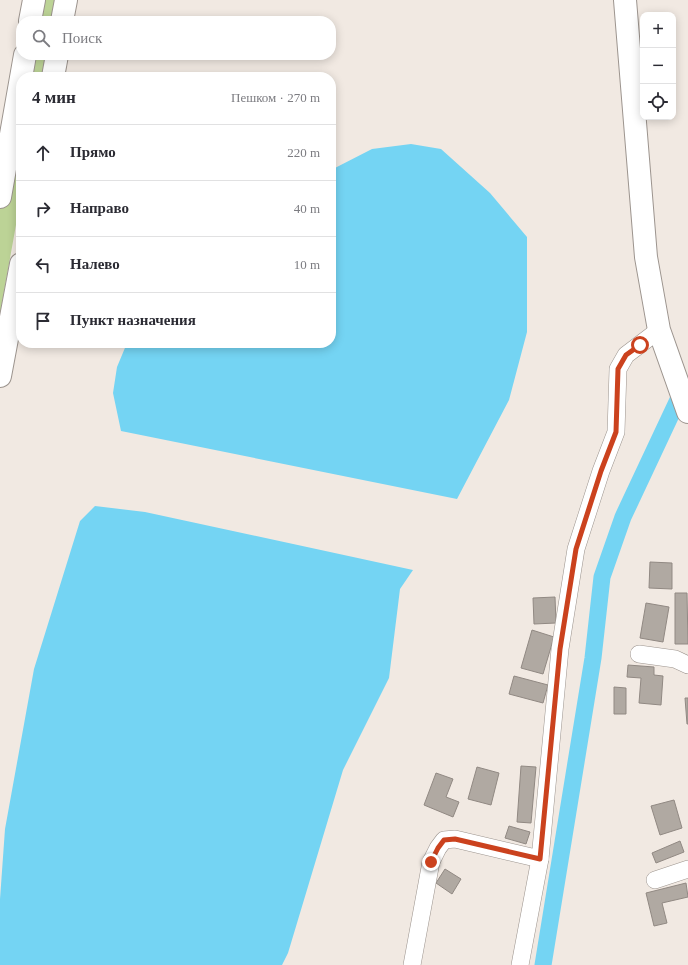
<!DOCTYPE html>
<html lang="ru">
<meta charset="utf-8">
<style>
:root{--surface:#fff;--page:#f2f2f3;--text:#2b2b33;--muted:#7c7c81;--line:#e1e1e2}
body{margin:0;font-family:Georgia,serif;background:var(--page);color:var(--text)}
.controls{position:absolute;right:12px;top:12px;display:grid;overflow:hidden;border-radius:8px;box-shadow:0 2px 10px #0003}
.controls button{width:36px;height:36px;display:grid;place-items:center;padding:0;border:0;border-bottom:1px solid var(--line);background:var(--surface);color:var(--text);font:20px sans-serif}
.stop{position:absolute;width:12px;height:12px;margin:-9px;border:3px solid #cb421e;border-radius:50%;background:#fff}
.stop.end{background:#cb421e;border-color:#fff;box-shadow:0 1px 4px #0008}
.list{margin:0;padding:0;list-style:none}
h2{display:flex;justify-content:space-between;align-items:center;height:52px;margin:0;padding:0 16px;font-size:17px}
h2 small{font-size:13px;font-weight:400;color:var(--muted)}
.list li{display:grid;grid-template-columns:26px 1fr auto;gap:12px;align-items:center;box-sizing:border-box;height:56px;padding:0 16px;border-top:1px solid var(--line)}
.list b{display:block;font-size:15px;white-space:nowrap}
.list em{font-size:13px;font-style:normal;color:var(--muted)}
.icon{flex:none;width:22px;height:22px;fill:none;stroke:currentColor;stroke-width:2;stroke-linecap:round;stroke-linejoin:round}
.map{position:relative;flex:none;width:688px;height:965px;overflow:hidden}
.search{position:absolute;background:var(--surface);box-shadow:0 2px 10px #0003;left:16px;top:16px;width:320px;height:44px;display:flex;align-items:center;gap:10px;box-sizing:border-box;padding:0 14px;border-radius:16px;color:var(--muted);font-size:15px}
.panel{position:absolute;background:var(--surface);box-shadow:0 2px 10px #0003;left:16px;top:72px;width:320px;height:276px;border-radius:16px}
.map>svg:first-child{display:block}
.green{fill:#bcd396}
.water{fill:#74d4f3}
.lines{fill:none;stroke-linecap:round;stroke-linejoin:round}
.canal{stroke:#74d4f3;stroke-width:17}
.building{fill:#b0a9a2;stroke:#918983}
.minor-casing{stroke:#9c948e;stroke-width:18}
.major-casing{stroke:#9c948e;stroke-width:24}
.highway-casing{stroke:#9c948e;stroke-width:24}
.minor{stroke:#fff;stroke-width:17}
.major{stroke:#fff;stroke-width:22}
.highway{stroke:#fff;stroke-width:22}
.route{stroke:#cb421e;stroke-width:5}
</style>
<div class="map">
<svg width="688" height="965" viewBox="0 0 688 965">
<rect width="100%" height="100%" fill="#f1e9e2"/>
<!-- green -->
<g class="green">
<polygon points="30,0 56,0 53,21 26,21"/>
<polygon points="21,55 47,55 43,77 21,77 21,197 0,314 0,185"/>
</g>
<!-- water -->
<g class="water">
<polygon points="411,144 441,149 490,193 527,237 527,332 509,400 457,499 121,431 113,393 117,367 127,343 331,343 331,170 372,149"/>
<polygon points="95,506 145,512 413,570 400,589 389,678 343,770 288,953 282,965 0,965 0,899 5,829 34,669 80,521"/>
</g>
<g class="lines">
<!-- canal -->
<polyline class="canal" points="543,965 593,658 602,577 623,517 684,387"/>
</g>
<!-- building -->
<g class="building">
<polygon points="650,562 672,563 672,589 649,588"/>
<polygon points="675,593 687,593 688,644 675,644"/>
<polygon points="555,597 556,623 534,624 533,598"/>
<polygon points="646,603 669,607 663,642 640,638"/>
<polygon points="532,630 554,637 543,674 521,668"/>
<polygon points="628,665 654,667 654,675 663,676 661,705 639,703 641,678 627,677"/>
<polygon points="514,676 548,685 543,703 509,694"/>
<polygon points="614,687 626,688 626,714 614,714"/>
<polygon points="685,698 688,698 688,724 687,724"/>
<polygon points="521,766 536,767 531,823 517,822"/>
<polygon points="477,767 499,773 491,805 468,799"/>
<polygon points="436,773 453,779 446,797 459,802 453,817 424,805"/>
<polygon points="674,800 682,828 660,835 651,806"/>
<polygon points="509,826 530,832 526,844 505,838"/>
<polygon points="680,841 684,852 656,863 652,853"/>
<polygon points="445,869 461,879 452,894 436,883"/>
<polygon points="686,883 688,897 662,903 667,923 654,926 646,893"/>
</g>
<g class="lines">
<!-- minor casing -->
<g class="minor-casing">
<g id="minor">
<polyline points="639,654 675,659 688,665"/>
<polyline points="655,880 688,869"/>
<polyline points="412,965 431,862 438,848 444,840 455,839 540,859"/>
<polyline points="520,965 540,859 560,649 576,549 601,471 616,432 618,369 626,355 659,330"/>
</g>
</g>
<!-- major casing -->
<g class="major-casing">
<g id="major">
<polyline points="30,21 34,0"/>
<polyline points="62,21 66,0"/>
<polyline points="53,77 57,55"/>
<polyline points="0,197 25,55"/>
<polyline points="0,376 21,264"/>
</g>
</g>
<!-- highway casing -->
<g class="highway-casing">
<polyline id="highway" points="625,0 646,257 659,330 688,412"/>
</g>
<!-- minor -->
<use href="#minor" class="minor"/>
<!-- major -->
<use href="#major" class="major"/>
<!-- highway -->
<use href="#highway" class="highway"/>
</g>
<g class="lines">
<!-- route -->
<polyline class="route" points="431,862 438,848 444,840 455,839 540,859 560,649 576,549 601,471 616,432 618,369 626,355 640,345"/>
</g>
</svg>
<div class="controls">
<button>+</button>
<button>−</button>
<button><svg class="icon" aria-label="locate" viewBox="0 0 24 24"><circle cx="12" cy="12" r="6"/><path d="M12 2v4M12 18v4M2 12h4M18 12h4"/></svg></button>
</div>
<div class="stop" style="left:640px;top:345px"></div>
<div class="stop end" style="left:431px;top:862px"></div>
<div class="search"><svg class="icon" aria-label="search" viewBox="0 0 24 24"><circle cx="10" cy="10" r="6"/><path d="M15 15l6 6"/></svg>Поиск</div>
<section class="panel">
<h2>4 мин<small>Пешком · 270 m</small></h2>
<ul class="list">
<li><svg class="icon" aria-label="ahead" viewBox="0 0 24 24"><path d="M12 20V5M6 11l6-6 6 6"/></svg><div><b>Прямо</b></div><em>220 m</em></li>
<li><svg class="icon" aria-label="right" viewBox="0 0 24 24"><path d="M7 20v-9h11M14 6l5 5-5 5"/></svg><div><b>Направо</b></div><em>40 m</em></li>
<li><svg class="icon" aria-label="left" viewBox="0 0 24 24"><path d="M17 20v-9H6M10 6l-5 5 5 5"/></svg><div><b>Налево</b></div><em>10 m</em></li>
<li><svg class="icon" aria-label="arrive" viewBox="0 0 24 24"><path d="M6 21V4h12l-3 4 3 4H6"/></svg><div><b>Пункт назначения</b></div></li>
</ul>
</section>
</div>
